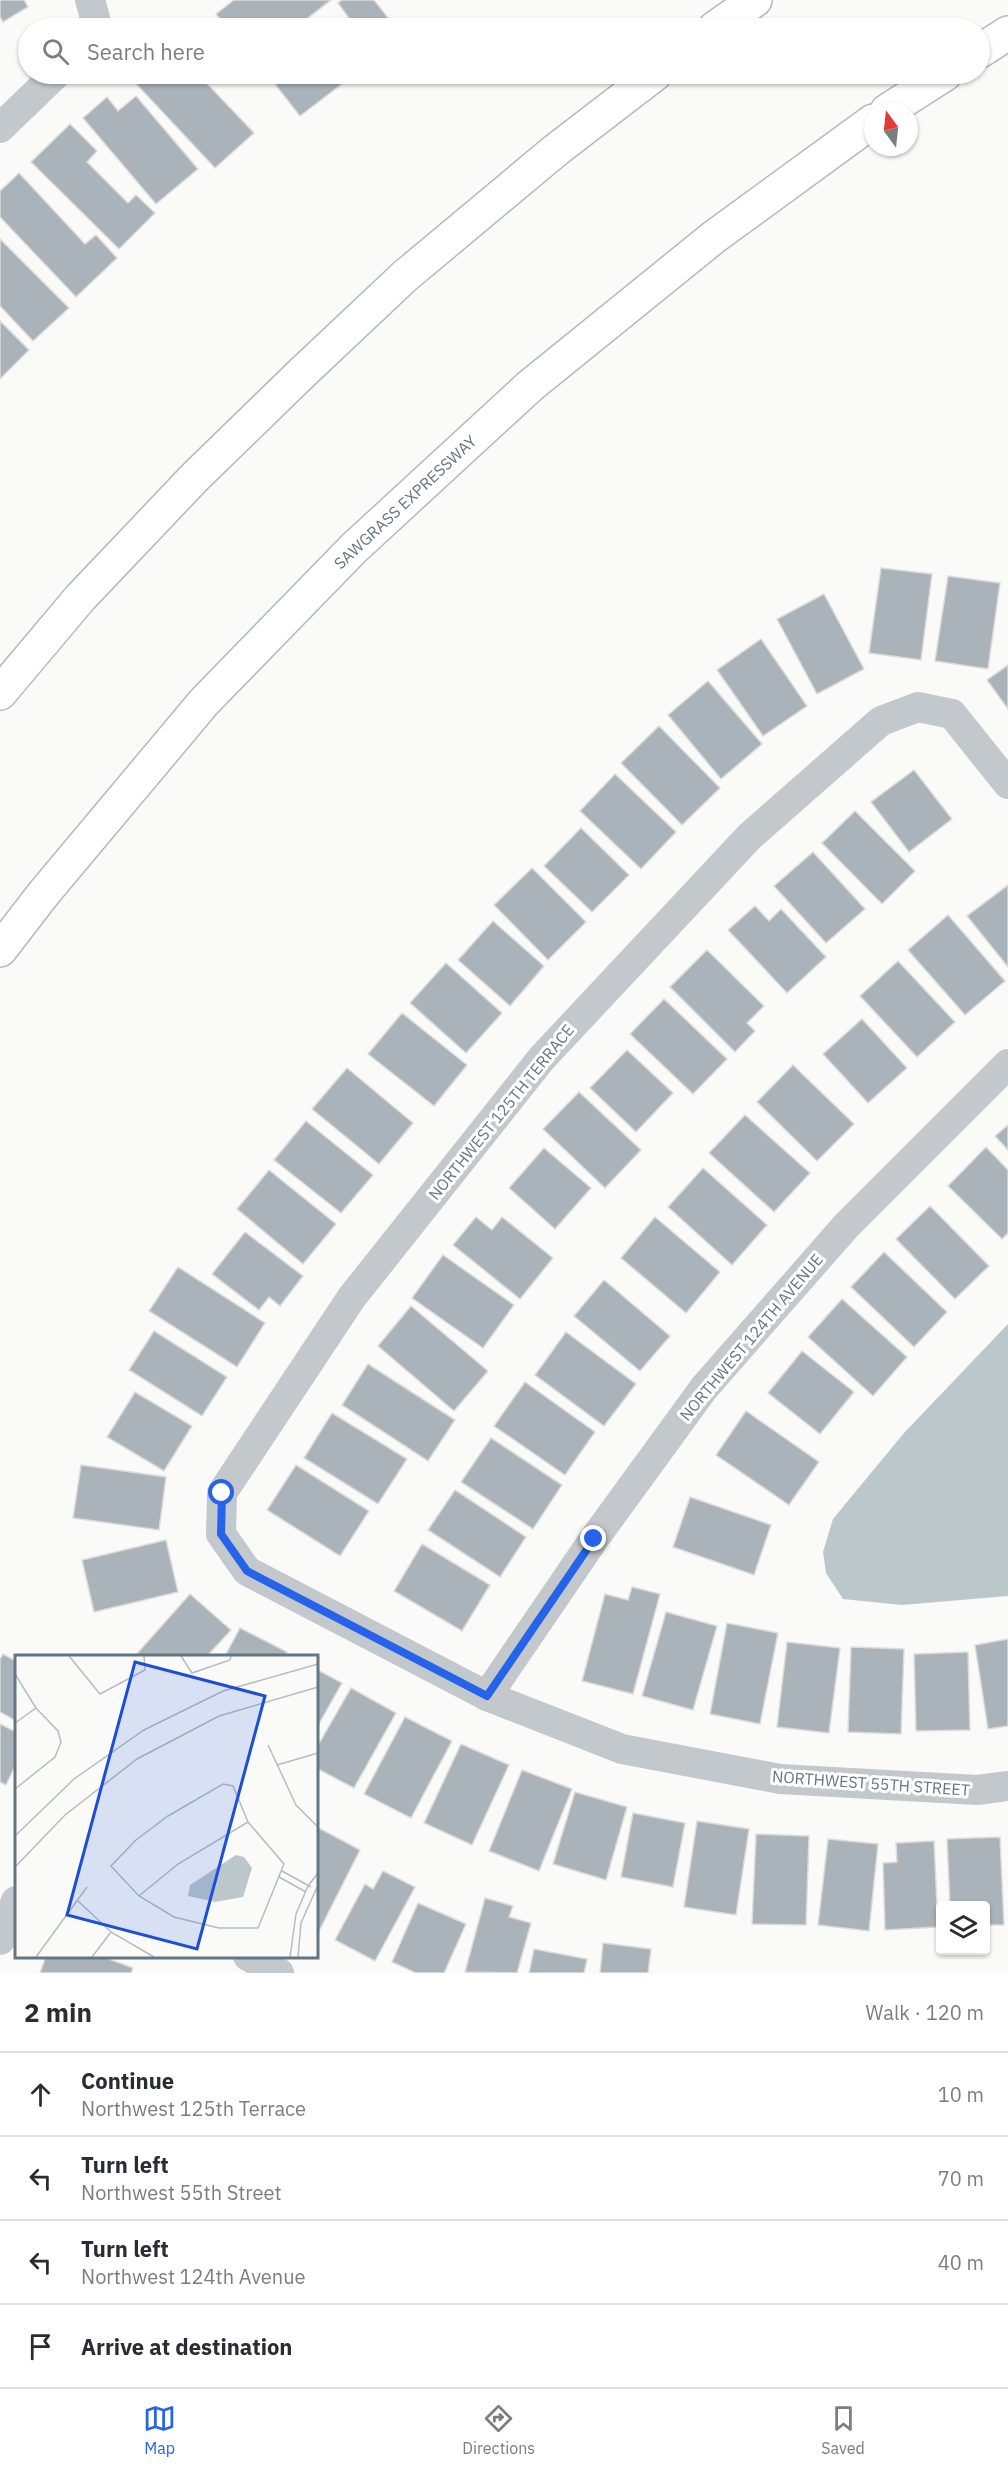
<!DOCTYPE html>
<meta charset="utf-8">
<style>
:root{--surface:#fff;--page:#f2f2f3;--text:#2b2b33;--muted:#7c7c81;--line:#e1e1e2;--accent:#2563eb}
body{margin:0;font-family:"IBM Plex Sans",sans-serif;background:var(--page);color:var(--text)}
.controls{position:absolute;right:18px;bottom:18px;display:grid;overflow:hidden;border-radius:6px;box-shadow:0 2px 4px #0004}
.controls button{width:54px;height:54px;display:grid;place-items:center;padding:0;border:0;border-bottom:2px solid var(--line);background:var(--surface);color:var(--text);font:30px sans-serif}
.compass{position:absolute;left:864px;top:102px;width:54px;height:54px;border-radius:50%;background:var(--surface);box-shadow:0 2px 4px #0004;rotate:345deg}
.stop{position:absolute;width:18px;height:18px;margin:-14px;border:4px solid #2563eb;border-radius:50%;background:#fff}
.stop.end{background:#2563eb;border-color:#fff;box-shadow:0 2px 6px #0008}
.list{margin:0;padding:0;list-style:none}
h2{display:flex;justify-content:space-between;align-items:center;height:78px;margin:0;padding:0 24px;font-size:26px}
h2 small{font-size:20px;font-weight:400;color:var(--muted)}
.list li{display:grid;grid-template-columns:39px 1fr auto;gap:18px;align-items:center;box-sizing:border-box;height:84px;padding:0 24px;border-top:2px solid var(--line)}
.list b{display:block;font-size:22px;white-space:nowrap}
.list p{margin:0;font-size:20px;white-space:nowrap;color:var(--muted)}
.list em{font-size:20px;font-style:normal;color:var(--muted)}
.icon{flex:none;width:33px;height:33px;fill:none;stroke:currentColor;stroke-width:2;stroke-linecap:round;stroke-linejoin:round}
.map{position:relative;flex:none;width:1008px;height:1973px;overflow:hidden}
.search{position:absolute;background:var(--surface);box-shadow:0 2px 4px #0004;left:18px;right:18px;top:18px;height:66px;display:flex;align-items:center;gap:15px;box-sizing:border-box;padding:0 21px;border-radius:33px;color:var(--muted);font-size:22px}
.sheet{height:414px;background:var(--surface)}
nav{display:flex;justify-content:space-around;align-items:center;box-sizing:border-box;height:84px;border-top:2px solid var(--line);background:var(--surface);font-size:16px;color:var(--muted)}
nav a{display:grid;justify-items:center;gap:3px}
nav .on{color:var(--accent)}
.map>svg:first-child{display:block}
.water{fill:#bbc7cb}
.building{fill:#aab3b9;stroke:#dcdcda;stroke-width:1.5}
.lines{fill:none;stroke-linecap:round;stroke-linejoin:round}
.highway-casing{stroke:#b4b9bd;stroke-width:36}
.street{stroke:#c3c8cc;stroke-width:30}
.highway{stroke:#fff;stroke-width:33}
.route{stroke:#2563eb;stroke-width:8}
.labels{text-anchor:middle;stroke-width:6;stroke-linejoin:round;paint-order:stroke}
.street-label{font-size:16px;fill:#657683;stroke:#fff}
.inset-road{fill:none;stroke:#b5bdc2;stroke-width:1.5}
.view{fill:#1d4ed8;fill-opacity:0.15;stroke:#1d4ed8;stroke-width:3}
.inset-edge{fill:none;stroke:#657683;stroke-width:3}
</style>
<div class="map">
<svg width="1008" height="1973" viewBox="0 0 1008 1973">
<rect width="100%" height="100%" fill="#fafaf8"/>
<!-- water -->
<polygon class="water" points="1008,1324 1008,1596 902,1605 843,1599 826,1573 823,1552 833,1519 904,1433"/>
<!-- building -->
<g class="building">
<polygon points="0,0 24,0 28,7 3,22 0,17"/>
<polygon points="234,0 331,0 295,28 228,28 216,14"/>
<polygon points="342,0 374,0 396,28 341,28 351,21 338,3"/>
<polygon points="127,74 198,74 254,133 215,168"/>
<polygon points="267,74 355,74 300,116"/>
<polygon points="136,96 198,169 156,204 83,118 107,97 118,111"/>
<polygon points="70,124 97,151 87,162 128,203 136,195 155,213 119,249 31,162"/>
<polygon points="19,173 85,244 96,235 117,258 76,297 0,217 0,191"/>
<polygon points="0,239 69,308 33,341 0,306"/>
<polygon points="0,321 29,350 0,379"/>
<polygon points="881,568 932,574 921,660 869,653"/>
<polygon points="948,576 1000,583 988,669 935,661"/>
<polygon points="824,594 864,669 817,694 777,619"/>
<polygon points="761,639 807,706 763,736 717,670"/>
<polygon points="1008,665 1008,709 987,680"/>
<polygon points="708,681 762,744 721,779 668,715"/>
<polygon points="659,726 720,788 682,825 621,763"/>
<polygon points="914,770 952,819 909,852 871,802"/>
<polygon points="615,774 676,832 641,869 580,811"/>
<polygon points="855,811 915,871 882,904 822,843"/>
<polygon points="581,828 629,875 592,912 544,866"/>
<polygon points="813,852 865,909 826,943 774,886"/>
<polygon points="532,868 586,922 548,960 494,905"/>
<polygon points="1008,885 1008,967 967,916"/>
<polygon points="755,906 769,921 781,909 826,957 787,993 728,930"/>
<polygon points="948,915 1005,981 965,1015 908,950"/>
<polygon points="493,921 544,966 510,1006 458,960"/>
<polygon points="707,950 764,1006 747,1023 755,1031 735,1052 670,987"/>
<polygon points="898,961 955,1022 917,1057 860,996"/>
<polygon points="446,963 502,1013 466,1053 410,1003"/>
<polygon points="664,999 727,1059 693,1094 630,1034"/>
<polygon points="402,1013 467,1065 434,1106 368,1054"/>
<polygon points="862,1019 907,1068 868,1103 823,1054"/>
<polygon points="627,1050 673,1093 636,1132 590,1088"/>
<polygon points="793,1065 854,1124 817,1161 757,1102"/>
<polygon points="347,1068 413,1123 379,1164 312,1109"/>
<polygon points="579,1092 641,1150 605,1188 543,1129"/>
<polygon points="745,1115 810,1173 774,1212 709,1153"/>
<polygon points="306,1121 373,1175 341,1213 274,1160"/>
<polygon points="1008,1125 1008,1150 995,1136"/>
<polygon points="986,1147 1008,1170 1008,1233 1002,1239 948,1186"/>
<polygon points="544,1148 591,1188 555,1229 509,1188"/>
<polygon points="703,1168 767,1225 732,1265 668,1207"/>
<polygon points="269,1170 336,1224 303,1264 237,1209"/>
<polygon points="930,1206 989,1266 955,1299 896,1239"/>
<polygon points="476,1217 492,1230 502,1217 553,1258 520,1299 453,1245"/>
<polygon points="655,1217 720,1272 686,1313 621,1258"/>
<polygon points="245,1232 303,1276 280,1306 269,1297 259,1310 212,1274"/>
<polygon points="884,1252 947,1312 914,1347 851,1287"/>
<polygon points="443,1255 514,1305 483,1348 412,1298"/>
<polygon points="178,1267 265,1323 237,1367 149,1311"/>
<polygon points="604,1280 670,1336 640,1371 574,1316"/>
<polygon points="842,1299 907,1357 873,1396 808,1337"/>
<polygon points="411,1306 488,1371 454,1411 378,1346"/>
<polygon points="154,1331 227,1377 202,1416 129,1370"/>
<polygon points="566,1332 636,1384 604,1426 535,1375"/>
<polygon points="802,1351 854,1392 820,1434 768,1393"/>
<polygon points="368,1364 455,1420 428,1461 342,1405"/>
<polygon points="525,1382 595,1432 565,1475 494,1426"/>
<polygon points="135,1392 192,1426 164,1471 107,1437"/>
<polygon points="746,1411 819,1462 789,1505 716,1455"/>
<polygon points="332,1413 407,1459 378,1504 304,1458"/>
<polygon points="491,1438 562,1485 533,1529 461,1482"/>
<polygon points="81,1465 166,1477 159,1530 73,1518"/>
<polygon points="296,1465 369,1511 340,1556 267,1510"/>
<polygon points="455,1490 526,1537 500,1577 428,1530"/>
<polygon points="690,1497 771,1525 754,1575 673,1547"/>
<polygon points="166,1540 178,1592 94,1612 82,1560"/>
<polygon points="422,1544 490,1585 462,1631 394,1591"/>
<polygon points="632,1587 660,1594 633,1694 582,1681 605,1594 628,1600"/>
<polygon points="190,1594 231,1630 207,1656 135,1656"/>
<polygon points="666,1612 717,1626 693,1710 642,1696"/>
<polygon points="727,1623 778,1633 760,1724 710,1714"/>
<polygon points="240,1628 287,1652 284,1656 225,1656"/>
<polygon points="1008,1639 1008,1726 988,1729 975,1645"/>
<polygon points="787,1642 840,1648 829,1733 777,1727"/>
<polygon points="851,1647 904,1649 901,1734 848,1732"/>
<polygon points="968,1652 970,1730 916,1731 914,1654"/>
<polygon points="3,1654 16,1661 16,1721 0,1712 0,1659"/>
<polygon points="316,1669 342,1683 316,1729"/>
<polygon points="351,1688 396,1713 354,1788 316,1768 316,1749"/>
<polygon points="405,1717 452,1741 411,1818 364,1794"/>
<polygon points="0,1724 16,1732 16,1764 6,1785 0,1782"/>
<polygon points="461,1744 509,1765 472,1845 424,1823"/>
<polygon points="522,1770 572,1789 539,1871 489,1851"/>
<polygon points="575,1792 627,1807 606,1880 553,1864"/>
<polygon points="633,1813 685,1823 673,1887 621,1877"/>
<polygon points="697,1821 749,1829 736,1915 684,1907"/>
<polygon points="317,1827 360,1850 318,1933 316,1932"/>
<polygon points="756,1834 809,1836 806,1925 752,1924"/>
<polygon points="1000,1837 1004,1925 986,1925 986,1906 950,1906 947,1839"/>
<polygon points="828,1839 878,1844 869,1931 818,1925"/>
<polygon points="934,1841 938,1927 885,1930 883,1863 897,1862 896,1843"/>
<polygon points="383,1871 415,1887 375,1961 335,1940 365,1884 373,1889"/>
<polygon points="485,1898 513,1906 509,1917 531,1923 517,1973 465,1972"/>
<polygon points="418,1903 466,1924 444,1973 416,1973 392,1962"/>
<polygon points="603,1943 651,1949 648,1973 600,1973"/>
<polygon points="534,1949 587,1959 584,1973 529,1973"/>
<polygon points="46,1956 101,1956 133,1968 131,1973 40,1973"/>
</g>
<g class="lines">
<!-- highway casing -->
<g class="highway-casing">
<g id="highway">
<polyline points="715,28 755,0"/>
<polyline points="980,51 1008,33"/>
<polyline points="887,111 945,74"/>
<polyline points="0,693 80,598 195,477 302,373 405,276 556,150 655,74"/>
<polyline points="0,950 44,893 204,702 354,548 530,386 714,237 873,121"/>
</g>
</g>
<!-- street -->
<g class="street">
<polyline points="90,0 95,18 91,28"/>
<polyline points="0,128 56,74"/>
<polyline points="1008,784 952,714 918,707 881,721 750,836 542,1058 352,1297 222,1493 221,1534 247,1571 487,1696 622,1749 780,1779 977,1790 1008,1786"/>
<polyline points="487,1696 594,1539 704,1388 846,1226 1008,1064"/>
<polyline points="0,1940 16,1901"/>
<polyline points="248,1956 279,1973"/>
</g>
<!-- highway -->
<use href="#highway" class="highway"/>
</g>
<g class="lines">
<!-- route -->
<polyline class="route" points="222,1493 221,1534 247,1571 487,1696 594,1539"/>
</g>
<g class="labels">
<!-- street labels -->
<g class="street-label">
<text transform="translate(405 502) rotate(-43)" y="6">SAWGRASS EXPRESSWAY</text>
<text transform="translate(501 1112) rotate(-51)" y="6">NORTHWEST 125TH TERRACE</text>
<text transform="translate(751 1337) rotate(-50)" y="6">NORTHWEST 124TH AVENUE</text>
<text transform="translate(871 1783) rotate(4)" y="6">NORTHWEST 55TH STREET</text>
</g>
</g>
<!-- overview -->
<g transform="translate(15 1655)">
<rect width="303" height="303" fill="#fafaf8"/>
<path d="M221,200L229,202L237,213L228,242L200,247L173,241L175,230Z" fill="#bbc7cb"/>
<path class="inset-road" d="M54,1L85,39L130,15L129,1M166,1L177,18L215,5L216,1M0,19L21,53L43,76L46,87L40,102L0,134M0,68L21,53M253,90L281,150L303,172M262,110L303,98M208,129L218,131L233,167L269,209L243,273H204L159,262L124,241L96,211L121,185L153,161ZM0,181L59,124L129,75L208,36L303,9M0,212L50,160L122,104L204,61L303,32M267,216L296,232M264,222L291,237M124,241L163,209L233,167M62,245L96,277L139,302M21,302L72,232M77,302L96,277M275,302L281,259L293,231L303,218M283,302L286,268L303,230"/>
<path class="view" d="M120,7L250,41L182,294L52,260Z"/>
<rect width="303" height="303" class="inset-edge"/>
</g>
</svg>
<div class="controls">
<button><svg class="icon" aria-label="layers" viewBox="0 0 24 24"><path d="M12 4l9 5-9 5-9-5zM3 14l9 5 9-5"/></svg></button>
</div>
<svg class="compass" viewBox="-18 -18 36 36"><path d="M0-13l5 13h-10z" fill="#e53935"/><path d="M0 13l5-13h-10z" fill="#7c7c81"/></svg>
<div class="stop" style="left:222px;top:1493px"></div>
<div class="stop end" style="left:594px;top:1539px"></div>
<div class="search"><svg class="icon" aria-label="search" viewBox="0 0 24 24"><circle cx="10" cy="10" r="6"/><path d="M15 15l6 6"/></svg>Search here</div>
</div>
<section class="sheet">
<h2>2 min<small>Walk · 120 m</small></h2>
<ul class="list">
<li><svg class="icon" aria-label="ahead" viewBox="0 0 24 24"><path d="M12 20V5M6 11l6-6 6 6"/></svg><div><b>Continue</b><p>Northwest 125th Terrace</p></div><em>10 m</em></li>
<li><svg class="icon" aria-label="left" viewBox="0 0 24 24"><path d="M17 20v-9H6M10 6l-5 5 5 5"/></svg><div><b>Turn left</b><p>Northwest 55th Street</p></div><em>70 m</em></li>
<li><svg class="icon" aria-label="left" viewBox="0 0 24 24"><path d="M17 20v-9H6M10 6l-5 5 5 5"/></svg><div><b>Turn left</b><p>Northwest 124th Avenue</p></div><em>40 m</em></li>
<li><svg class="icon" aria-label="arrive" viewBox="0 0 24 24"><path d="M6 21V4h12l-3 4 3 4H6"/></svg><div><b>Arrive at destination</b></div></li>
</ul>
</section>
<nav>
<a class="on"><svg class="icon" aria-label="map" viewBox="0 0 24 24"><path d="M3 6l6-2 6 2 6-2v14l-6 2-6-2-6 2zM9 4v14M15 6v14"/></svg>Map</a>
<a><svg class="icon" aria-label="directions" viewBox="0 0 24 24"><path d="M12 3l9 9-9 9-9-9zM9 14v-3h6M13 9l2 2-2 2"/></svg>Directions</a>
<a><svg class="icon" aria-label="saved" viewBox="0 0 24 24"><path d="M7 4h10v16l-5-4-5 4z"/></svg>Saved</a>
</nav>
